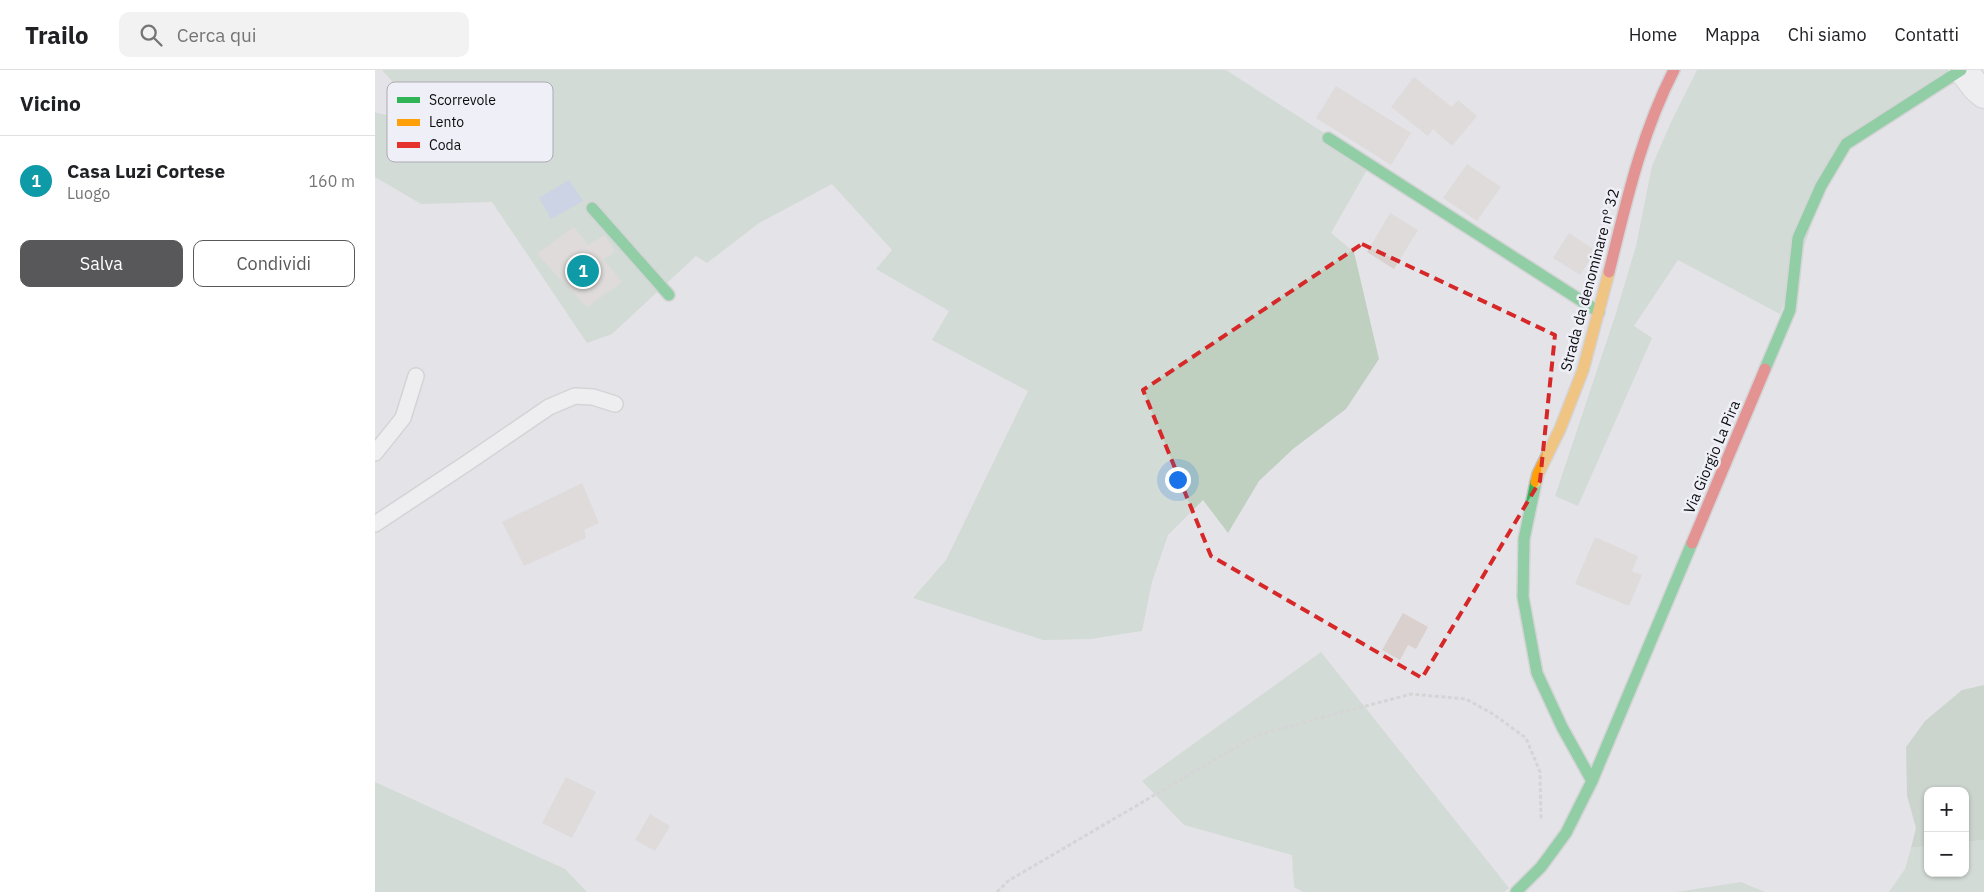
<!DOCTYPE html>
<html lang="it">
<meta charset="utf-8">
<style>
:root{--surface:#fff;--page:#f2f2f2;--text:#202124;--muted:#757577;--line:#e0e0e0;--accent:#58585b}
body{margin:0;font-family:"IBM Plex Sans",sans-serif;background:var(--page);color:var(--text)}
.controls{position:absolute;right:15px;bottom:15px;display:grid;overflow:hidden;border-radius:10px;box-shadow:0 1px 4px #0004}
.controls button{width:45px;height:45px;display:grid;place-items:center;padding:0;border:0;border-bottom:1px solid var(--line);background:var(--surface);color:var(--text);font:25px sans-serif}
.you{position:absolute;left:802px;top:409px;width:18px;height:18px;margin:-12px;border:4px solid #fff;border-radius:50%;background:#1a73e8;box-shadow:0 0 0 8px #1a73e833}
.badge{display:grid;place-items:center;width:32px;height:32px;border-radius:50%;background:var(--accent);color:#fff;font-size:16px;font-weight:700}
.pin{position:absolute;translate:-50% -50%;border:2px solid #fff;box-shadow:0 1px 5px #0006}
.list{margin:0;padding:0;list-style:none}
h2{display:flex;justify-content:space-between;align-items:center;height:65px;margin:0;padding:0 20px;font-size:21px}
h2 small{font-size:16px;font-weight:400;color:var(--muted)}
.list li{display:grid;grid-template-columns:32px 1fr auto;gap:15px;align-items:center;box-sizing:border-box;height:90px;padding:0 20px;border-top:1px solid var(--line)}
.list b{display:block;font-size:19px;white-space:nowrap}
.list p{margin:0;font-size:16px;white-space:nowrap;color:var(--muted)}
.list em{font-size:16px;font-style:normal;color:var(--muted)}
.actions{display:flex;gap:10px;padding:15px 20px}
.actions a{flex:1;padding:11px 0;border:1px solid var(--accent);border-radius:10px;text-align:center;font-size:18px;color:var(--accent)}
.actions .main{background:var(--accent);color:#fff}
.icon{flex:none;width:28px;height:28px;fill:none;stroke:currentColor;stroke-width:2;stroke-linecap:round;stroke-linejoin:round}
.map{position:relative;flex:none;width:1609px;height:822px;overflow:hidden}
header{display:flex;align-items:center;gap:30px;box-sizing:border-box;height:70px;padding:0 25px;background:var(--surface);border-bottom:1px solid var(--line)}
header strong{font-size:24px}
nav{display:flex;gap:28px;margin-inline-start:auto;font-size:18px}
.search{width:350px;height:45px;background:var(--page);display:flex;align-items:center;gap:12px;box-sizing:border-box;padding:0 18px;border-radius:10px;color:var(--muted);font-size:19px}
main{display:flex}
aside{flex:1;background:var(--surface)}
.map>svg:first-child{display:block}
.green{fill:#bfd0c0}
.forest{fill:#aec4af}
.water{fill:#adbfe0}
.building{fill:#dad0cd}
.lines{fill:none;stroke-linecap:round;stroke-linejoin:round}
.lane-casing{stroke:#c0c0c3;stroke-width:18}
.street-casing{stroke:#c0c0c3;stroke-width:30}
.fast-casing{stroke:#c0c0c3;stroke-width:14}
.slow-casing{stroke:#c0c0c3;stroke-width:14}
.jam-casing{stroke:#c0c0c3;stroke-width:14}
.path{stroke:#c4c4c5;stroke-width:3;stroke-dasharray:4 2.5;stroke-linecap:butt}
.lane{stroke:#fbfbfc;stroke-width:15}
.street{stroke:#fbfbfc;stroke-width:28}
.fast{stroke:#30b455;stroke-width:11}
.slow{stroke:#ff9f0a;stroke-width:11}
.jam{stroke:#e5322d;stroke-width:11}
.marked{fill:none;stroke:#d62828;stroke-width:4;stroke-dasharray:10 6;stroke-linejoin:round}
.labels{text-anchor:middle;stroke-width:5;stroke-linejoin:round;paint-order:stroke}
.street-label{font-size:15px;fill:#0c0c0f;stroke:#efeff7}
.key{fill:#efeff7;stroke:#ababb1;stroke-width:1}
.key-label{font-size:14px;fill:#0c0c0f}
</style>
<header>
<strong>Trailo</strong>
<div class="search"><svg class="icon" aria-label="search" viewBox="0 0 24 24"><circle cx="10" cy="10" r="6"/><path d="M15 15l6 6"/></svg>Cerca qui</div>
<nav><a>Home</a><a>Mappa</a><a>Chi siamo</a><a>Contatti</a></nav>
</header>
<main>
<aside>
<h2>Vicino<small></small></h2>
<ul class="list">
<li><span class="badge" style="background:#0f9aa8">1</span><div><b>Casa Luzi Cortese</b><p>Luogo</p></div><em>160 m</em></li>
</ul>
<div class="actions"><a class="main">Salva</a><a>Condividi</a></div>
</aside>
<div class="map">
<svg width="1609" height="822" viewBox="0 0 1609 822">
<rect width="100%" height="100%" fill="#e4e4e8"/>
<!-- green -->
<g class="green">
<polygon points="7,0 851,0 996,93 956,163 979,182 1004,289 971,339 918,379 884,411 853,463 828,430 793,465 777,512 767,561 715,569 668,570 538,528 571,490 653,321 557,270 574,241 501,199 517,180 457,114 384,153 332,193 321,186 237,264 212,273 117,132 46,134 0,107 0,41 2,43 44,52 32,28"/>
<polygon points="1322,0 1573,0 1467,69 1405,244 1303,190 1259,256 1277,268 1203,436 1180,426 1241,243 1261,176 1277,96 1296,52"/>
<polygon points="946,582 1134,818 1129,822 928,822 919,817 917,785 809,755 767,711"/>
<polygon points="0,712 190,799 212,822 0,822"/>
<polygon points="1609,770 1609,822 1514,822 1530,799 1536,778 1553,776 1553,803 1590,803 1590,772"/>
<polygon points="1366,812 1390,822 1301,822"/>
</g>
<!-- forest -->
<polygon class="forest" points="1609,615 1609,770 1590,772 1590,721 1553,721 1553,776 1536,778 1541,758 1532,726 1531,677 1550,651 1587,620"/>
<!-- water -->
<polygon class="water" points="194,110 208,131 176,149 164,128"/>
<!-- building -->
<g class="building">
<polygon points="1039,7 1077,37 1083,30 1102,46 1077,76 1058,59 1053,66 1016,37"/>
<polygon points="961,16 1036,63 1016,95 941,48"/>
<polygon points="1092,94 1126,117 1102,151 1068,128"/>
<polygon points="1015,143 1043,160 1019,199 992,182"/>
<polygon points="199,157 213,175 230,165 240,182 228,189 247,212 212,237 162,184"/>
<polygon points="1194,163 1221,181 1205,205 1178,188"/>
<polygon points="207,413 224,453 209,460 211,468 149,496 127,452"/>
<polygon points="1220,467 1263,486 1257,501 1267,505 1254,536 1200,514"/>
<polygon points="1028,543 1053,557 1041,579 1033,575 1025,590 1007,580"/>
<polygon points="191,707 221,722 197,768 167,753"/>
<polygon points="275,744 295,756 280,781 260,770"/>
</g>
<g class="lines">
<!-- lane casing -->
<g class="lane-casing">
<g id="lane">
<polyline points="0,383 28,348 41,306"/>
<polyline points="0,454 92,393 174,337 200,326 218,327 240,334"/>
</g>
</g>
<!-- street casing -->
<g class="street-casing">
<polyline id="street" points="1588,0 1601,17 1609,24"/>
</g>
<!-- fast casing -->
<g class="fast-casing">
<g id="fast">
<polyline points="953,68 1224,242"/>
<polyline points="217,138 294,225"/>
<polyline points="1390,299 1415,240 1423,168 1446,116 1471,74 1586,0"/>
<polyline points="1161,412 1149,469 1148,527 1162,603 1187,657 1217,711"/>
<polyline points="1141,822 1166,797 1191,763 1217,711 1317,473"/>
</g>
</g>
<!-- slow casing -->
<g class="slow-casing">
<polyline id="slow" points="1161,412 1163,404 1185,359 1208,300 1234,202"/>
</g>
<!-- jam casing -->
<g class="jam-casing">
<g id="jam">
<path d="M1234,202C1251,133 1266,64 1299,0"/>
<polyline points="1317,473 1390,299"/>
</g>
</g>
<!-- path -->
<polyline class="path" points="622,822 633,811 882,665 1036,624 1091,629 1118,644 1151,668 1165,702 1166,749"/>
<!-- lane -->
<use href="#lane" class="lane"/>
<!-- street -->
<use href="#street" class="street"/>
<!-- fast -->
<use href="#fast" class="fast"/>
<!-- slow -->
<use href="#slow" class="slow"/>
<!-- jam -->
<use href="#jam" class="jam"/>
</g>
<!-- marked area -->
<path d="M0 0H1609V822H0ZM987,174L1180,265L1165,411L1047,608L836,486L768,320Z" fill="#e4e4e8" fill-opacity=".55" fill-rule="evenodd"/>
<path class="marked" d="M987,174L1180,265L1165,411L1047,608L836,486L768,320Z"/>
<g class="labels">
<!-- street labels -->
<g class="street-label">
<text transform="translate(1215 210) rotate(-75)" y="5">Strada da denominare nº 32</text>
<text transform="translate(1337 387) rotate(-67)" y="5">Via Giorgio La Pira</text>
</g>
</g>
<!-- legend -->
<rect x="12" y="12" width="166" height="80" rx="8" class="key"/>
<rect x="22" y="27" width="23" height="6" fill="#30b455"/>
<rect x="22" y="49" width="23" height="7" fill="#ff9f0a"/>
<rect x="22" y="72" width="23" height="6" fill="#e5322d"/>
<g class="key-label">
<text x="54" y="35">Scorrevole</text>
<text x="54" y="57">Lento</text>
<text x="54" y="80">Coda</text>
</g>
</svg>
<div class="controls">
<button>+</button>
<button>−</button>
</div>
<div class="you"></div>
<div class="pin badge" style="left:208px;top:201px;background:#0f9aa8">1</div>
</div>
</main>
